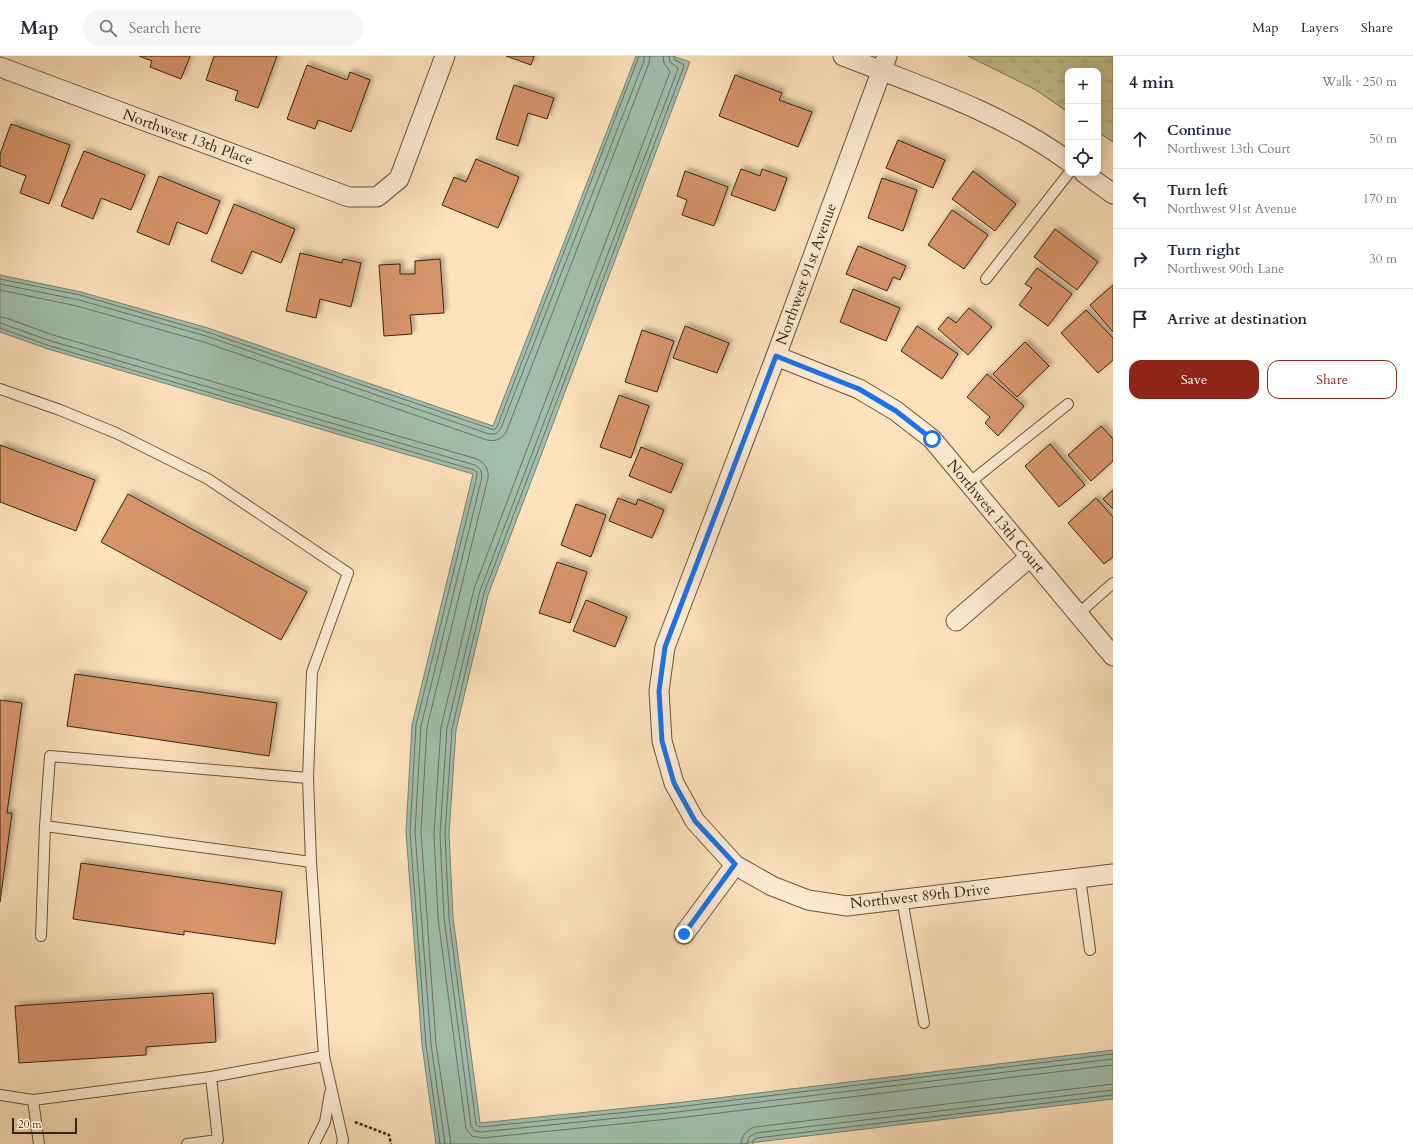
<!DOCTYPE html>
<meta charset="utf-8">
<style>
:root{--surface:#fff;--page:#f6f6f7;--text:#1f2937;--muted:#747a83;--line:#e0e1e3;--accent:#8f2418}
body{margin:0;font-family:Cardo,serif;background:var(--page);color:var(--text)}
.controls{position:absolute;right:12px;top:12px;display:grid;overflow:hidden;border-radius:8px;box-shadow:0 2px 10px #0003}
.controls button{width:36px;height:36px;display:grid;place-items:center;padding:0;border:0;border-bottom:1px solid var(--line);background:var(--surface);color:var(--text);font:20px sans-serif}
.scale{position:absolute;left:12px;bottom:10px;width:65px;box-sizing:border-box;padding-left:4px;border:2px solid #3a250b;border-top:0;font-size:11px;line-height:14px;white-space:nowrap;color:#3a250b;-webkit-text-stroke:3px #feecd4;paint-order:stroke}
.stop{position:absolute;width:12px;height:12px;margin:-9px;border:3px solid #1a73e8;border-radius:50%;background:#fff}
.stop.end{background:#1a73e8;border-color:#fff;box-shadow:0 1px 4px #0008}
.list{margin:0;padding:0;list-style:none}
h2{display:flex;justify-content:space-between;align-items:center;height:52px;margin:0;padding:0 16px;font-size:17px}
h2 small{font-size:13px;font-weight:400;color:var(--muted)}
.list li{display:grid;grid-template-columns:26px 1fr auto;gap:12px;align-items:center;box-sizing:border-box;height:60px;padding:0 16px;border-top:1px solid var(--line)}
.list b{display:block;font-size:15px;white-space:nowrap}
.list p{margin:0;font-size:13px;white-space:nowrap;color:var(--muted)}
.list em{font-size:13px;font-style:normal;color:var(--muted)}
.actions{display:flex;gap:8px;padding:12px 16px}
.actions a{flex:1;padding:9px 0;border:1px solid var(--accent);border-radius:12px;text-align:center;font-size:14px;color:var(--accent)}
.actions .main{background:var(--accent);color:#fff}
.icon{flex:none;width:22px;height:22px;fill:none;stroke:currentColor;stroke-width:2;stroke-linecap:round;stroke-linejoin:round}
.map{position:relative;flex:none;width:1113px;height:1088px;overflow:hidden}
header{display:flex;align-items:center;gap:24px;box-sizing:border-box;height:56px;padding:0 20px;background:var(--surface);border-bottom:1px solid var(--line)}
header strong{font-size:19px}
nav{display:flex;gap:22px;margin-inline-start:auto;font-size:14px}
.search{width:280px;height:36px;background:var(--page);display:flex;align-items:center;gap:10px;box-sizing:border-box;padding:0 14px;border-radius:22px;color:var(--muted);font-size:15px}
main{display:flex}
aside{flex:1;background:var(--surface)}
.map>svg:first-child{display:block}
.park{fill:url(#park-tufts);stroke:#7e744c}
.water{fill:#a0bead;stroke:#77816c}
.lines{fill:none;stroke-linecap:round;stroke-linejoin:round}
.shore{stroke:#6d725c;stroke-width:1}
.building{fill:#d7956b;stroke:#3a250b;filter:url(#shadow)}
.lane-casing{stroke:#6b5438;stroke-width:12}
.street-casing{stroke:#6b5438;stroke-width:21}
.path{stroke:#3a250b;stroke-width:2.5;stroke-dasharray:3 2;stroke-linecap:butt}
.lane{stroke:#feecd4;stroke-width:10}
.street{stroke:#feecd4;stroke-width:19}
.route{stroke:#1a73e8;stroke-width:5}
.labels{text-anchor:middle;stroke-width:3;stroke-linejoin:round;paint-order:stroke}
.street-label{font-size:15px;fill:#3a250b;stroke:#feecd4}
</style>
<header>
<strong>Map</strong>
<div class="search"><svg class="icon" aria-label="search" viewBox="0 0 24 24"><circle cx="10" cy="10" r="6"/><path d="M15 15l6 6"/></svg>Search here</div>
<nav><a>Map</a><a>Layers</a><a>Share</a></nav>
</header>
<main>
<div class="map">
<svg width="1113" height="1088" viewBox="0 0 1113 1088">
<defs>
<pattern id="park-tufts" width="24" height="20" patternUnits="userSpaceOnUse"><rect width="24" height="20" fill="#c3c28e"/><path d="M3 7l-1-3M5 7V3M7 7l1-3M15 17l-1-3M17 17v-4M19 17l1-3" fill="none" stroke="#9f9d72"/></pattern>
<filter id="shadow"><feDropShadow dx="3.5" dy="-3.5" stdDeviation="2" flood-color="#0004"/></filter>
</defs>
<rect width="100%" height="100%" fill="#fde2bd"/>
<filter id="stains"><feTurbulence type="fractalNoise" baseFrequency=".005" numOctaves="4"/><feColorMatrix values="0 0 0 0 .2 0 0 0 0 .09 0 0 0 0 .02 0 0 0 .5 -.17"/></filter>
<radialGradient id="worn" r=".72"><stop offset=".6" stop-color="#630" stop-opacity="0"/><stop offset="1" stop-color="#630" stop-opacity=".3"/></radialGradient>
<!-- park -->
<polygon class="park" points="968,0 1113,0 1113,86 1098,76 1098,15 1068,15 1068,56 1036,34"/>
<!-- water -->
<polygon class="water" points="636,0 673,0 690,6 488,539 456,674 449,778 453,861 480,1067 676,1047 1113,994 1113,1043 741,1088 436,1088 422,989 406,776 412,669 473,418 48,293 0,276 0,219 81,236 208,272 493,370"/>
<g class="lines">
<!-- shore -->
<g class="shore">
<polyline points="663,0 664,7 670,16 474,533 441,671 434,778 438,862 466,1073 472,1080 482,1082 678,1062 1113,1009"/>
<polyline points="669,0 670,6 677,11 678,13 480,535 447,672 440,778 444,862 471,1070 475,1075 481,1076 677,1056 1113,1003"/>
<polyline points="674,0 675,4 683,8 684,10 484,537 452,673 445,778 449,862 476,1068 478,1070 481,1071 677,1051 1113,998"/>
<polyline points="0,223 80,239 207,276 494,374 497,371 639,0"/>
<polyline points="0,228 79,244 206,280 489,378 496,378 501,372 644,5 644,0"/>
<path d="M0,234L77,250L204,286L487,384C496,386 503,383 507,374L649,7L650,0"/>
<path d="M0,261L6,262L53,279L477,403C485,407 489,413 488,422L427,671L421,776L436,988L451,1088"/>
<polyline points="0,267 51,285 475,409 481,414 482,421 421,670 415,776 431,988 445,1088"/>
<polyline points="0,272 50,290 474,414 477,416 477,420 416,669 410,776 426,989 440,1088"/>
<path d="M741,1088C742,1079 746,1074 755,1071L1113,1028"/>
<polyline points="747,1088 749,1081 756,1077 1113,1034"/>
<polyline points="753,1088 753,1084 757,1082 1113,1039"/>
</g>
</g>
<!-- building -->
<g class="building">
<polygon points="139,0 190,0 181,23 150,11 152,5"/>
<polygon points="214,0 277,0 258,52 235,44 238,35 206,24"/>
<polygon points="506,0 534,0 531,9"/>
<polygon points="307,9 347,24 350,16 370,24 351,76 318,64 315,73 287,63"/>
<polygon points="735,19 782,37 779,44 812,56 798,91 719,60"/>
<polygon points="514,29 554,42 547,63 528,57 518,90 496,83"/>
<polygon points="11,68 70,89 49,148 20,137 26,120 0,110 0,98"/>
<polygon points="898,84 945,104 933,132 886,112"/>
<polygon points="84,95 145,119 131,154 101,142 93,163 61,150"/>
<polygon points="476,103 519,121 498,172 442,149 454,121 466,126"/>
<polygon points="741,113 760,120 762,113 787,122 775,155 731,139"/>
<polygon points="685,115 728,131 714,170 682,159 687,144 677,140"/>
<polygon points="973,115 1016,148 995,175 952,143"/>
<polygon points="159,120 220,145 207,178 177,166 169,189 137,176"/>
<polygon points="882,122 917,134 903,175 868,162"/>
<polygon points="234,148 295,173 281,207 252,195 242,218 211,205"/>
<polygon points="952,154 988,179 964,213 928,189"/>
<polygon points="1055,173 1098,206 1077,234 1034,201"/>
<polygon points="858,190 906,210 900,224 893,221 887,235 846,218"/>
<polygon points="300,197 342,207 343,203 361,207 351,251 320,243 316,262 286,255"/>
<polygon points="440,203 444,257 410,259 412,278 384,280 379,209 400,208 400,218 415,218 415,205"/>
<polygon points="1037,212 1072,238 1048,270 1019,249 1032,232 1025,228"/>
<polygon points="1113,229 1113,276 1090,249"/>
<polygon points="853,233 900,252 886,285 840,266"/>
<polygon points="969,252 992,271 968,299 938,273 948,261 956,267"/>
<polygon points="1086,254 1113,282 1113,304 1098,317 1061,277"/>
<polygon points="685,270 729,287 717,317 673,302"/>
<polygon points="917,270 958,298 942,323 901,295"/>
<polygon points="642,274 674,285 657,336 625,326"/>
<polygon points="1025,286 1049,310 1017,341 993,318"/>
<polygon points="987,318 1024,350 998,380 985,367 990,361 967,341"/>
<polygon points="619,339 649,350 631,402 600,391"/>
<polygon points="1101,370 1113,383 1113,405 1091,425 1068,399"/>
<polygon points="1050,388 1085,429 1059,451 1025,410"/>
<polygon points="0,389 95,424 76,475 0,446"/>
<polygon points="641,391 683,408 671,437 629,420"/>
<polygon points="1113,434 1113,453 1103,443"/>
<polygon points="128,438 307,536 281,584 101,486"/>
<polygon points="618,442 636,449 638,443 664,454 652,482 609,465"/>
<polygon points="1096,442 1113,461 1113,501 1104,508 1068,467"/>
<polygon points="576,448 606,459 591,501 561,489"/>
<polygon points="557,506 587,516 570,567 539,557"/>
<polygon points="586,544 627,561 615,591 573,575"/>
<polygon points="75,618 277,647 269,700 67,670"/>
<polygon points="0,644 22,647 7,757 12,757 0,846"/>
<polygon points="81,807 282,836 275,888 184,875 184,879 73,863"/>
<polygon points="213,937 216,986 146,991 146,999 19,1007 15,950"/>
</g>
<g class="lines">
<!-- lane casing -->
<g class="lane-casing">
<g id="lane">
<polyline points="986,223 1069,117"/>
<polyline points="0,333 60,354 116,377 208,423 348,517 312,616 308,722 311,806 324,1000 343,1084 342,1088"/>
<polyline points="969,427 1068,348"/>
<polyline points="1078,558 1113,527"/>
<polyline points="308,722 50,700 45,770 311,806"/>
<polyline points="1080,822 1090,894"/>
<polyline points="902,843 924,967"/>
<polyline points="41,880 45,770"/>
<polyline points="0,1039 33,1044 211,1021 324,1000"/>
<polyline points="33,1044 39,1088"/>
<polyline points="187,1088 218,1084 211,1021"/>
<polyline points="314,1088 325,1066 330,1037"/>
</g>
</g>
<!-- street casing -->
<g class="street-casing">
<g id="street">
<path d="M843,0C920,30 1001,56 1068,105"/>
<polyline points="887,0 776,300 665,591 659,635 662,685 674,727 695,765 735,809 772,830 808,844 847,850 1113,818"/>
<polyline points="0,11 349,141 377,141 399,123 445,0"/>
<polyline points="1084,117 1113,138"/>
<polyline points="776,300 859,333 896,355 932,383 1113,600"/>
<polyline points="956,565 1030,501"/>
<polyline points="684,878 735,809"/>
</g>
</g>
<!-- path -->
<polyline class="path" points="355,1066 389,1079 391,1088"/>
<!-- lane -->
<use href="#lane" class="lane"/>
<!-- street -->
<use href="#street" class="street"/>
</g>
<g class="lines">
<!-- route -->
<polyline class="route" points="684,878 735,808 695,765 674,727 662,685 659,635 665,591 776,300 859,333 896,355 932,383"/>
</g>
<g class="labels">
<!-- street labels -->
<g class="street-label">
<text transform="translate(188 81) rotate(20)" y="5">Northwest 13th Place</text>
<text transform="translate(806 218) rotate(-70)" y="5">Northwest 91st Avenue</text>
<text transform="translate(996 460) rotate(50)" y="5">Northwest 13th Court</text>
<text transform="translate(920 840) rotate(-6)" y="5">Northwest 89th Drive</text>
</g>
</g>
<rect width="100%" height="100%" filter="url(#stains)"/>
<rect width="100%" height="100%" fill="url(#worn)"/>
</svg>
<div class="controls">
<button>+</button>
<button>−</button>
<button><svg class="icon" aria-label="locate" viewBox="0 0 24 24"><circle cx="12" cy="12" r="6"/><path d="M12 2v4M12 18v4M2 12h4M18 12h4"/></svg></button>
</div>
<div class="scale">20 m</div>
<div class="stop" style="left:932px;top:383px"></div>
<div class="stop end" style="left:684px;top:878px"></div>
</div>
<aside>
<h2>4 min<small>Walk · 250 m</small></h2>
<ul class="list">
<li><svg class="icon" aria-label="ahead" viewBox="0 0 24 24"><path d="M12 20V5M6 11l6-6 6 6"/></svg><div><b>Continue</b><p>Northwest 13th Court</p></div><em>50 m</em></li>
<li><svg class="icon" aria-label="left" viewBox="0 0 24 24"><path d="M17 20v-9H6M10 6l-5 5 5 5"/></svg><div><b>Turn left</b><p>Northwest 91st Avenue</p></div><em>170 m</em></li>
<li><svg class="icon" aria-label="right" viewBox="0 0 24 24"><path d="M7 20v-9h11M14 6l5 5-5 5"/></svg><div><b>Turn right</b><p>Northwest 90th Lane</p></div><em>30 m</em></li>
<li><svg class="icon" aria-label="arrive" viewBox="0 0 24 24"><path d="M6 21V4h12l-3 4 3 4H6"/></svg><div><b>Arrive at destination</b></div></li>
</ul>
<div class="actions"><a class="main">Save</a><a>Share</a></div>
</aside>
</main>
